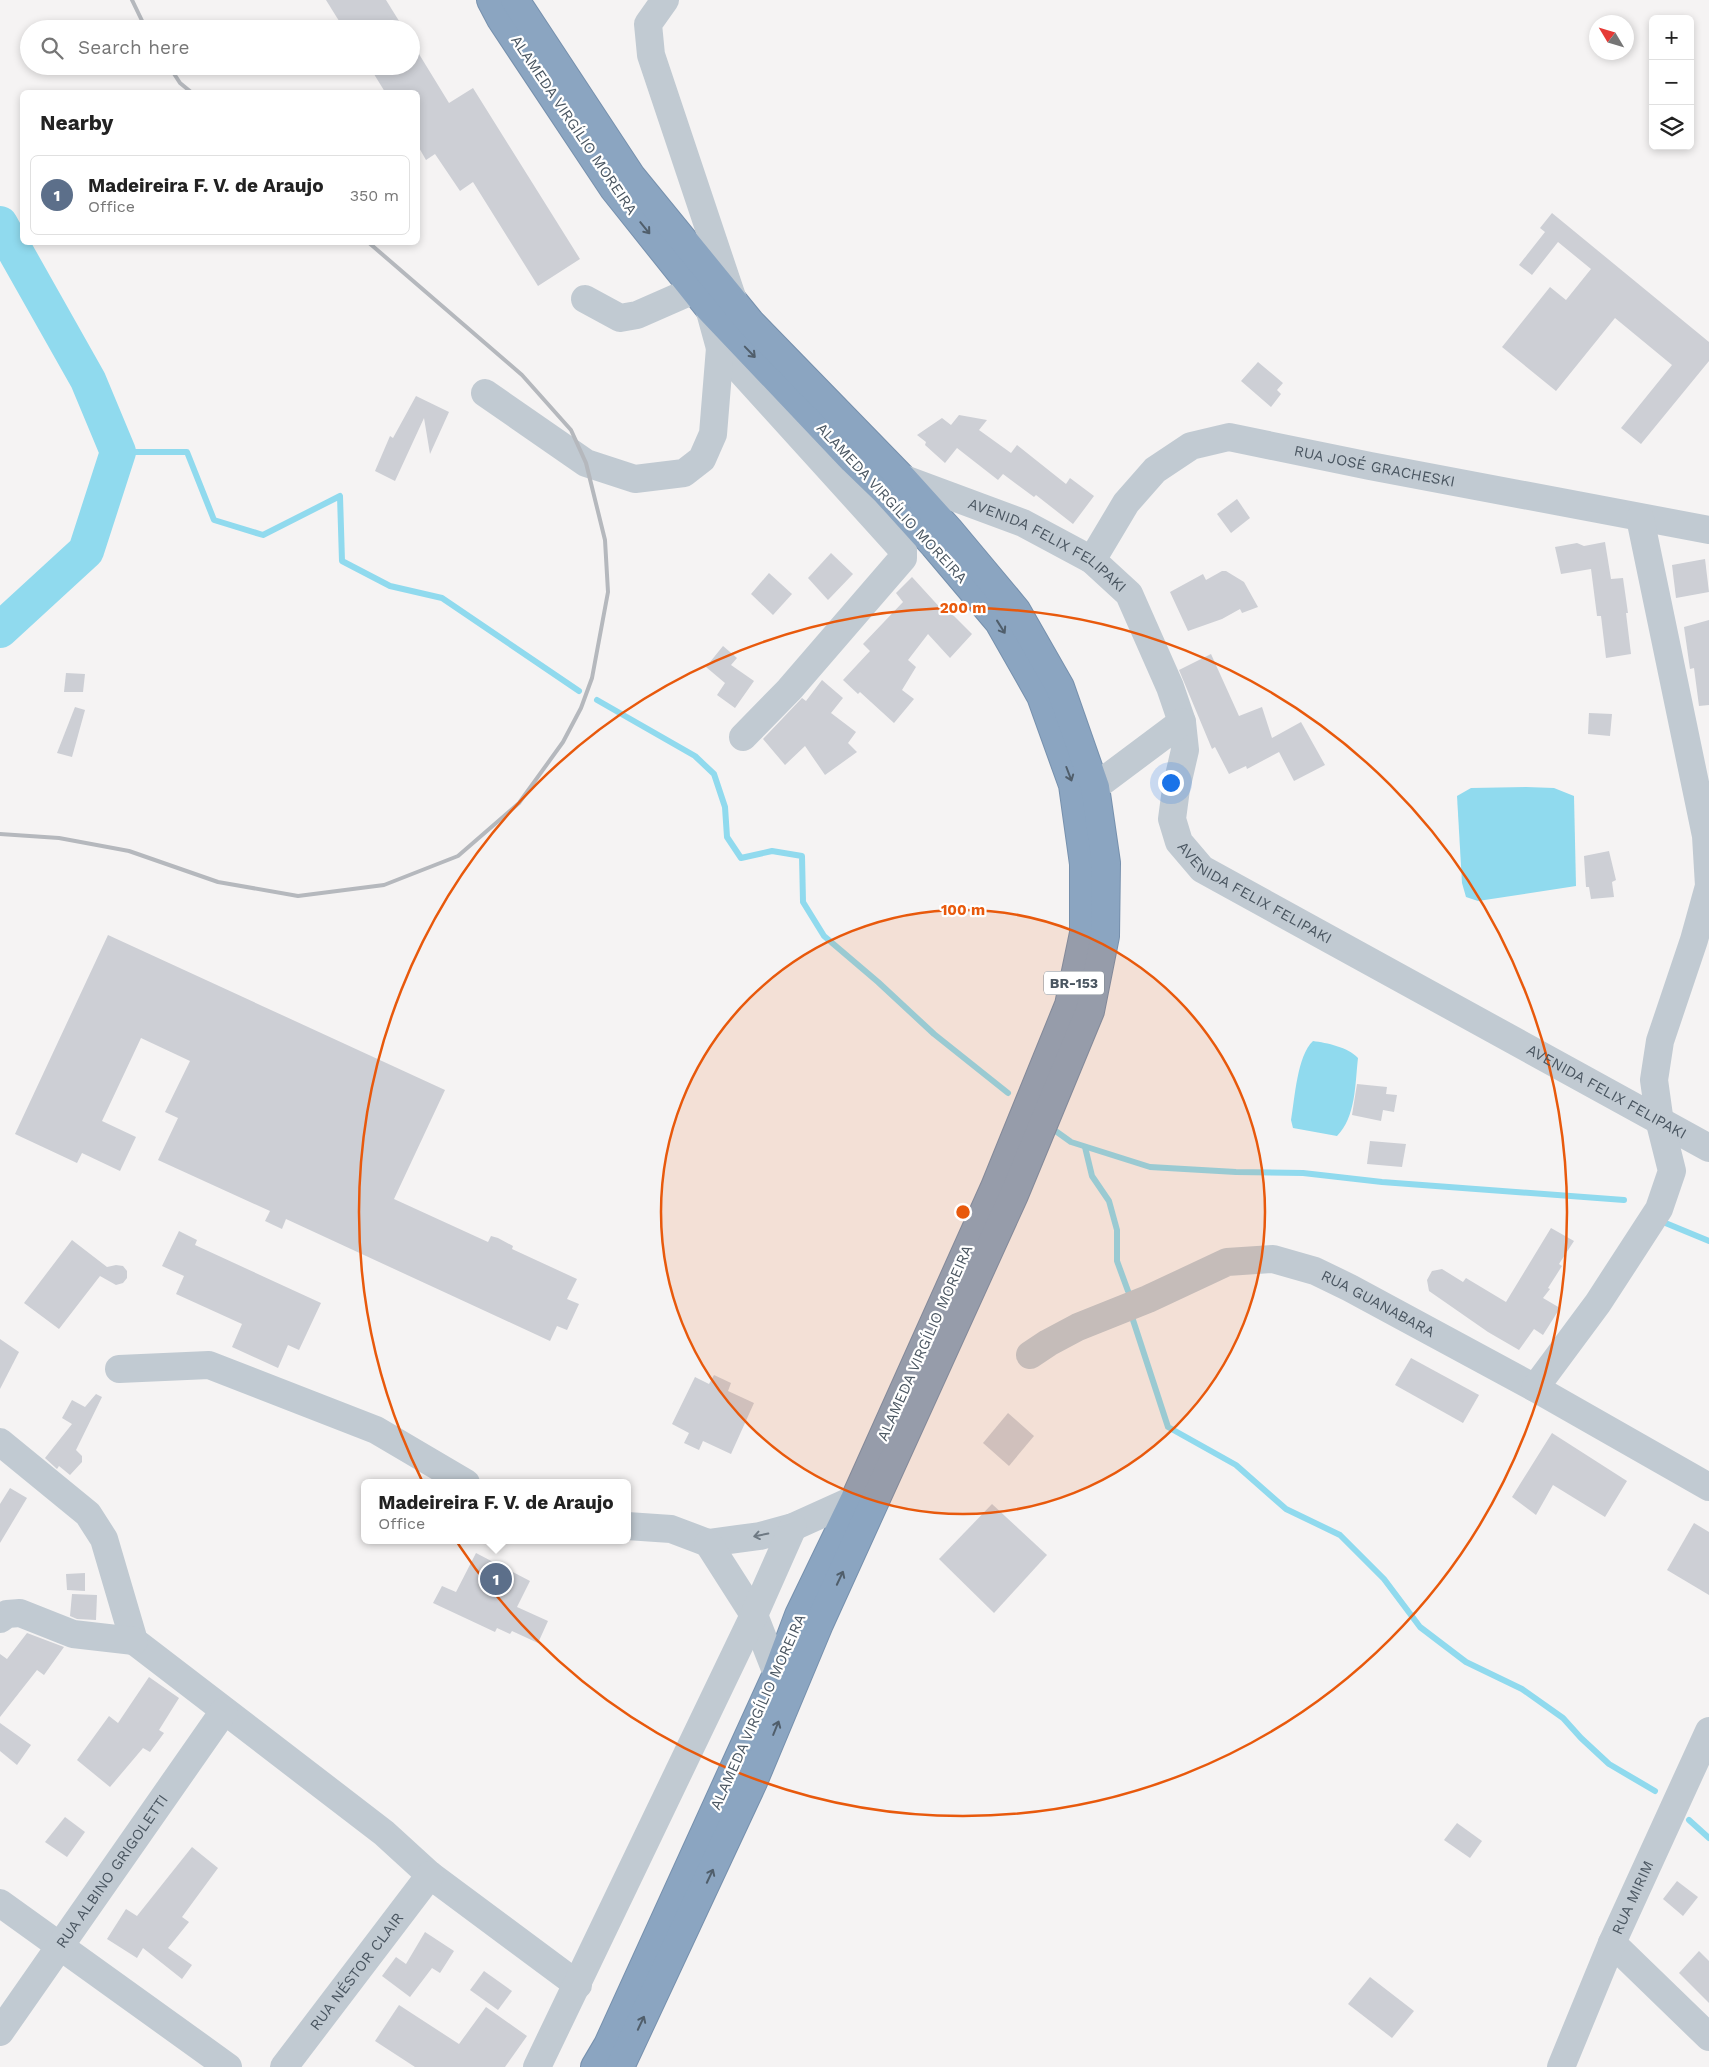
<!DOCTYPE html>
<meta charset="utf-8">
<style>
:root{--surface:#fff;--page:#f6f6f6;--text:#222;--muted:#767676;--line:#e0e0e0;--accent:#111827}
body{margin:0;font-family:"Work Sans",sans-serif;background:var(--page);color:var(--text)}
.controls{position:absolute;right:15px;top:15px;display:grid;overflow:hidden;border-radius:8px;box-shadow:0 2px 8px #0003}
.controls button{width:45px;height:45px;display:grid;place-items:center;padding:0;border:0;border-bottom:1px solid var(--line);background:var(--surface);color:var(--text);font:25px sans-serif}
.compass{position:absolute;left:1589px;top:15px;width:45px;height:45px;border-radius:50%;background:var(--surface);box-shadow:0 2px 8px #0003;rotate:308deg}
.you{position:absolute;left:1170px;top:782px;width:18px;height:18px;margin:-12px;border:4px solid #fff;border-radius:50%;background:#1a73e8;box-shadow:0 0 0 8px #1a73e833}
.badge{display:grid;place-items:center;width:32px;height:32px;border-radius:50%;background:var(--accent);color:#fff;font-size:16px;font-weight:700}
.pin{position:absolute;translate:-50% -50%;border:2px solid #fff;box-shadow:0 1px 5px #0006}
.popup{position:absolute;left:361px;top:1479px;width:270px;height:65px;box-sizing:border-box;display:grid;place-content:center;border-radius:8px;background:var(--surface);filter:drop-shadow(0 1px 4px #0005);font-size:16px;white-space:nowrap;color:var(--muted)}
.popup b{font-size:19px;color:var(--text)}
.popup::after{content:'';position:absolute;left:50%;top:100%;margin-left:-10px;border:10px solid transparent;border-top-color:var(--surface)}
.list{margin:0;padding:0;list-style:none}
h2{display:flex;justify-content:space-between;align-items:center;height:65px;margin:0;padding:0 20px;font-size:21px}
h2 small{font-size:16px;font-weight:400;color:var(--muted)}
.list li{display:grid;grid-template-columns:32px 1fr auto;gap:15px;align-items:center;box-sizing:border-box;height:80px;margin:0 10px 10px;padding:0 10px;border:1px solid var(--line);border-radius:8px}
.list b{display:block;font-size:19px;white-space:nowrap}
.list p{margin:0;font-size:16px;white-space:nowrap;color:var(--muted)}
.list em{font-size:16px;font-style:normal;color:var(--muted)}
.icon{flex:none;width:28px;height:28px;fill:none;stroke:currentColor;stroke-width:2;stroke-linecap:round;stroke-linejoin:round}
.map{position:relative;flex:none;width:1709px;height:2067px;overflow:hidden}
.search{position:absolute;background:var(--surface);box-shadow:0 2px 8px #0003;left:20px;top:20px;width:400px;height:55px;display:flex;align-items:center;gap:12px;box-sizing:border-box;padding:0 18px;border-radius:28px;color:var(--muted);font-size:19px}
.panel{position:absolute;background:var(--surface);box-shadow:0 2px 8px #0003;left:20px;top:90px;width:400px;height:155px;border-radius:8px}
.map>svg:first-child{display:block}
.water{fill:#90daee}
.lines{fill:none;stroke-linecap:round;stroke-linejoin:round}
.stream{stroke:#90daee;stroke-width:6}
.river{stroke:#90daee;stroke-width:36}
.building{fill:#cdcfd5}
.highway-casing{stroke:#7690ad;stroke-width:30}
.minor{stroke:#c1cad2;stroke-width:28}
.highway{stroke:#8ba5c1;stroke-width:28}
.rail{stroke:#b5b8bd;stroke-width:4}
.oneway{stroke:#505e6b}
.oneway2{stroke:#6e7983}
.ring{fill:none;stroke:#e8590c;stroke-width:2.5}
.labels{text-anchor:middle;stroke-width:4.5;stroke-linejoin:round;paint-order:stroke}
.shield{fill:#fff;stroke:#808990;stroke-width:1}
.shield-label{font-size:14px;font-weight:bold;fill:#4a5661}
.street-label{font-size:15px;fill:#4a5661;stroke:#fff}
.centre{fill:#e8590c;stroke:#fff;stroke-width:2.5}
.ring-label{font-size:15px;text-anchor:middle;font-weight:bold;fill:#e8590c;stroke:#fff;stroke-width:4.5;stroke-linejoin:round;paint-order:stroke}
</style>
<div class="map">
<svg width="1709" height="2067" viewBox="0 0 1709 2067">
<rect width="100%" height="100%" fill="#f5f3f3"/>
<!-- water -->
<g class="water">
<polygon points="1526,787 1554,788 1574,796 1576,886 1478,901 1466,897 1462,883 1457,796 1471,788"/>
<path d="M1313,1041C1327,1043 1348,1047 1358,1058C1355,1084 1356,1117 1337,1136L1293,1128L1291,1120C1295,1098 1297,1056 1313,1041Z"/>
</g>
<g class="lines">
<!-- stream -->
<g class="stream">
<polyline points="118,452 187,452 214,520 263,535 340,496 342,561 390,586 442,598 579,691"/>
<polyline points="597,700 695,756 714,774 725,807 727,837 741,858 772,851 802,856 803,902 824,936 878,982 934,1034 1008,1093"/>
<polyline points="1057,1132 1071,1142 1150,1167 1236,1172 1303,1173 1382,1182 1624,1200"/>
<polyline points="1085,1147 1092,1176 1109,1201 1117,1230 1117,1261 1128,1291"/>
<polyline points="1663,1222 1709,1241"/>
<polyline points="1133,1320 1168,1427 1236,1465 1286,1509 1340,1535 1384,1579 1420,1627 1466,1662 1522,1689 1563,1718 1581,1738 1609,1764 1655,1791"/>
<polyline points="1689,1820 1709,1838"/>
</g>
<!-- river -->
<polyline class="river" points="0,224 88,380 118,452 86,551 0,630"/>
</g>
<!-- building -->
<g class="building">
<polygon points="326,0 386,0 404,29 344,29"/>
<polygon points="411,41 449,103 473,88 580,259 538,286 473,182 460,191 435,154 426,160 418,146 418,92 385,92 369,66 411,66"/>
<polygon points="1552,213 1709,342 1709,361 1641,444 1621,428 1672,365 1615,318 1556,391 1502,347 1550,287 1566,300 1591,269 1558,242 1532,275 1519,265 1545,232 1540,228"/>
<polygon points="1258,362 1283,383 1277,390 1281,394 1271,407 1241,381"/>
<polygon points="416,396 449,412 430,454 424,418 395,481 375,471 390,436 393,438"/>
<polygon points="959,415 987,420 979,430 1011,453 1017,445 1066,484 1070,478 1094,496 1073,524 1036,495 1034,497 1003,474 998,480 957,448 945,463 925,445 926,442 917,435 942,418 951,425"/>
<polygon points="1237,499 1250,518 1231,533 1217,514"/>
<polygon points="1605,542 1611,579 1623,578 1628,613 1626,613 1631,654 1606,658 1601,616 1597,616 1591,569 1561,574 1555,547 1577,543 1584,546"/>
<polygon points="831,553 853,574 828,600 808,578"/>
<polygon points="1705,559 1709,592 1676,598 1672,565"/>
<polygon points="1222,571 1226,571 1244,582 1258,607 1242,613 1240,609 1222,619 1188,631 1170,592 1203,574 1206,580"/>
<polygon points="769,573 792,594 773,615 751,594"/>
<polygon points="912,577 944,612 947,609 972,634 950,658 928,634 908,660 916,667 902,690 914,699 894,723 860,692 858,694 843,680 870,651 863,644 903,602 896,593"/>
<polygon points="1709,620 1709,705 1699,706 1694,668 1690,669 1684,627"/>
<polygon points="723,646 737,658 731,665 754,681 735,708 717,695 725,683 706,667"/>
<polygon points="1211,654 1239,716 1262,707 1272,738 1301,722 1325,765 1294,781 1279,752 1247,769 1246,766 1229,774 1215,747 1212,749 1179,670"/>
<polygon points="66,673 85,674 83,692 64,692"/>
<polygon points="822,680 843,698 831,713 856,732 848,743 857,752 825,775 805,746 785,765 763,739 802,698 806,701"/>
<polygon points="75,707 85,710 72,757 57,753"/>
<polygon points="1589,713 1612,714 1610,736 1588,734"/>
<polygon points="1609,851 1616,880 1612,882 1614,897 1591,899 1589,887 1586,887 1584,856"/>
<polygon points="108,935 445,1090 394,1199 488,1242 491,1236 498,1238 513,1246 512,1249 577,1279 567,1299 579,1304 567,1330 557,1326 550,1341 286,1219 282,1229 265,1221 270,1211 158,1160 178,1118 165,1112 190,1061 141,1038 102,1121 136,1137 120,1171 82,1153 77,1163 15,1134"/>
<polygon points="1357,1084 1387,1087 1386,1094 1397,1095 1394,1112 1383,1110 1381,1121 1352,1115"/>
<polygon points="1370,1141 1406,1144 1402,1167 1367,1164"/>
<polygon points="1551,1228 1574,1241 1559,1264 1562,1266 1548,1288 1550,1289 1543,1298 1560,1308 1543,1335 1534,1329 1519,1350 1488,1332 1429,1291 1427,1280 1432,1271 1442,1269 1463,1282 1466,1278 1506,1302"/>
<polygon points="179,1231 197,1240 195,1245 321,1303 299,1350 288,1345 278,1368 232,1347 242,1324 176,1294 184,1276 162,1266"/>
<polygon points="72,1240 107,1267 116,1265 123,1266 127,1271 127,1278 123,1283 116,1285 100,1276 59,1329 24,1303"/>
<polygon points="0,1339 19,1352 0,1389"/>
<polygon points="1411,1358 1479,1395 1463,1423 1395,1385"/>
<polygon points="714,1375 731,1383 728,1391 754,1403 731,1454 703,1441 699,1450 684,1443 689,1433 672,1424 695,1377 709,1384"/>
<polygon points="96,1394 102,1397 76,1450 82,1456 82,1462 70,1475 59,1466 57,1469 45,1458 72,1424 62,1418 72,1400 85,1407"/>
<polygon points="1008,1413 1034,1436 1009,1466 983,1443"/>
<polygon points="1552,1433 1627,1481 1605,1517 1553,1485 1536,1515 1512,1497"/>
<polygon points="10,1488 27,1498 0,1543 0,1504"/>
<polygon points="992,1504 1047,1555 994,1613 939,1559"/>
<polygon points="1694,1523 1709,1532 1709,1595 1667,1570"/>
<polygon points="476,1553 530,1581 517,1607 548,1621 538,1643 512,1631 510,1634 497,1628 495,1632 433,1603 442,1586 456,1592"/>
<polygon points="85,1573 85,1591 67,1590 66,1574"/>
<polygon points="72,1594 97,1595 96,1620 77,1619 70,1616"/>
<polygon points="27,1633 64,1647 44,1675 37,1670 0,1717 0,1654 7,1659"/>
<polygon points="149,1677 179,1698 159,1730 164,1733 150,1752 143,1748 110,1787 77,1760 109,1716 118,1723"/>
<polygon points="0,1723 31,1745 17,1765 0,1751"/>
<polygon points="65,1817 85,1832 67,1857 45,1842"/>
<polygon points="1457,1823 1482,1841 1470,1858 1444,1840"/>
<polygon points="192,1847 218,1868 182,1917 189,1922 168,1948 192,1965 182,1979 143,1948 137,1958 107,1939 126,1909 137,1916"/>
<polygon points="1677,1881 1698,1897 1683,1916 1663,1899"/>
<polygon points="425,1932 454,1951 440,1973 432,1968 410,1997 382,1976 396,1957 406,1964"/>
<polygon points="1699,1951 1709,1961 1709,2003 1679,1973"/>
<polygon points="484,1971 512,1991 498,2010 470,1990"/>
<polygon points="1370,1977 1414,2011 1392,2038 1348,2004"/>
<polygon points="399,2005 459,2044 486,2007 527,2036 505,2067 415,2067 375,2041"/>
</g>
<g class="lines">
<!-- highway casing -->
<g class="highway-casing">
<g id="highway">
<polyline points="491,0 501,19 614,189 709,308 853,460 886,492 934,545 999,622 1041,696 1073,785 1084,864 1084,933 1069,1005 995,1187 855,1499 799,1615 777,1674 608,2045 595,2067"/>
<polyline points="515,0 631,176 751,323 902,478 950,531 1016,610 1060,687 1095,787 1106,863 1105,936 1090,1011 1014,1195 819,1624 753,1782 620,2067"/>
</g>
</g>
<!-- minor -->
<g class="minor">
<polyline points="665,0 648,24 651,55 733,300"/>
<polyline points="585,299 620,318 637,315 694,290"/>
<polyline points="709,308 720,348 903,550 903,558 789,690 743,737"/>
<polyline points="485,393 586,463 635,479 684,473 702,459 713,434 720,348"/>
<path id="s1" d="M902,478L1023,523L1092,560L1129,594L1170,687L1182,722L1185,750L1176,789L1172,819L1179,842L1202,869L1709,1148"/>
<path id="s2" d="M1092,560L1126,503L1155,470L1191,446L1229,437L1370,466L1709,530"/>
<polyline points="1095,787 1182,722"/>
<path id="s3" d="M1030,1355L1048,1343L1078,1327L1148,1299L1227,1262L1273,1259L1315,1271L1350,1288L1535,1388L1709,1487"/>
<polyline points="119,1369 209,1365 376,1430 466,1483"/>
<polyline points="1535,1388 1598,1303 1659,1209 1672,1171 1660,1123 1654,1080 1660,1041 1694,940 1709,886 1706,836 1640,518"/>
<polyline points="0,1442 88,1514 104,1539 134,1641 384,1833 430,1875 578,1985"/>
<polyline points="627,1526 671,1529 708,1543 760,1536 793,1527 855,1499"/>
<polyline points="708,1543 754,1615 777,1674"/>
<polyline points="0,1619 7,1614 20,1613 73,1634 134,1641"/>
<polyline points="0,1903 228,2067"/>
<polyline points="1612,1943 1709,2037"/>
<path id="s4" d="M0,2032L224,1711"/>
<path id="s5" d="M284,2067L430,1875"/>
<polyline points="537,2067 754,1615 793,1527"/>
<path id="s6" d="M1561,2067L1612,1943L1709,1731"/>
</g>
<!-- highway -->
<use href="#highway" class="highway"/>
<!-- rail -->
<g class="rail">
<polyline points="132,0 146,29"/>
<polyline points="169,66 180,83 191,92"/>
<polyline points="0,834 59,838 129,851 218,882 298,896 384,885 458,856 519,803 563,742 581,708 592,678 608,592 605,540 586,463 571,430 522,375 368,242"/>
</g>
</g>
<!-- one-way arrows -->
<defs><path id="oneway-shaft" d="M-6 0H5M1.5-3L5.5 0L1.5 3" fill="none" stroke-width="1.6" stroke-linecap="round" stroke-linejoin="round" transform="scale(1.25)"/></defs>
<g class="oneway">
<use href="#oneway-shaft" transform="translate(645 228) rotate(51)"/>
<use href="#oneway-shaft" transform="translate(750 352) rotate(46)"/>
<use href="#oneway-shaft" transform="translate(1001 627) rotate(58)"/>
<use href="#oneway-shaft" transform="translate(1069 774) rotate(69)"/>
<use href="#oneway-shaft" transform="translate(840 1578) rotate(-65)"/>
<use href="#oneway-shaft" transform="translate(776 1728) rotate(-68)"/>
<use href="#oneway-shaft" transform="translate(710 1876) rotate(-65)"/>
<use href="#oneway-shaft" transform="translate(641 2023) rotate(-65)"/>
</g>
<use class="oneway2" href="#oneway-shaft" transform="translate(761 1535) rotate(169)"/>
<!-- distance rings -->
<circle cx="963" cy="1212" r="302" fill="#e8590c" fill-opacity=".12"/>
<g class="ring">
<circle cx="963" cy="1212" r="302"/>
<circle cx="963" cy="1212" r="604"/>
</g>
<g class="labels">
<!-- shield labels -->
<rect class="shield" x="1044" y="971.5" width="60" height="23" rx="4"/>
<g class="shield-label">
<text x="1074" y="988">BR-153</text>
</g>
<!-- street labels -->
<g class="street-label">
<text transform="translate(574 125) rotate(56)" y="5">ALAMEDA VIRGÍLIO MOREIRA</text>
<text dy="5" stroke="none"><textPath href="#s2" startOffset="341">RUA JOSÉ GRACHESKI</textPath></text>
<text transform="translate(892 503) rotate(47)" y="5">ALAMEDA VIRGÍLIO MOREIRA</text>
<text dy="5" stroke="none"><textPath href="#s1" startOffset="161">AVENIDA FELIX FELIPAKI</textPath></text>
<text dy="5" stroke="none"><textPath href="#s1" startOffset="611">AVENIDA FELIX FELIPAKI</textPath></text>
<text dy="5" stroke="none"><textPath href="#s1" startOffset="1016">AVENIDA FELIX FELIPAKI</textPath></text>
<text dy="5" stroke="none"><textPath href="#s3" startOffset="379">RUA GUANABARA</textPath></text>
<text transform="translate(925 1343) rotate(-66)" y="5">ALAMEDA VIRGÍLIO MOREIRA</text>
<text transform="translate(758 1712) rotate(-66)" y="5">ALAMEDA VIRGÍLIO MOREIRA</text>
<text dy="5" stroke="none"><textPath href="#s4" startOffset="196">RUA ALBINO GRIGOLETTI</textPath></text>
<text dy="5" stroke="none"><textPath href="#s6" startOffset="184">RUA MIRIM</textPath></text>
<text dy="5" stroke="none"><textPath href="#s5" startOffset="120">RUA NÉSTOR CLAIR</textPath></text>
</g>
</g>
<circle cx="963" cy="1212" r="8" class="centre"/>
<g class="ring-label">
<text x="963" y="613">200 m</text>
<text x="963" y="915">100 m</text>
</g>
</svg>
<div class="controls">
<button>+</button>
<button>−</button>
<button><svg class="icon" aria-label="layers" viewBox="0 0 24 24"><path d="M12 4l9 5-9 5-9-5zM3 14l9 5 9-5"/></svg></button>
</div>
<svg class="compass" viewBox="-18 -18 36 36"><path d="M0-13l5 13h-10z" fill="#e53935"/><path d="M0 13l5-13h-10z" fill="#767676"/></svg>
<div class="you"></div>
<div class="pin badge" style="left:496px;top:1579px;background:#5c6f8a">1</div>
<div class="popup"><b>Madeireira F. V. de Araujo</b>Office</div>
<div class="search"><svg class="icon" aria-label="search" viewBox="0 0 24 24"><circle cx="10" cy="10" r="6"/><path d="M15 15l6 6"/></svg>Search here</div>
<section class="panel">
<h2>Nearby<small></small></h2>
<ul class="list">
<li><span class="badge" style="background:#5c6f8a">1</span><div><b>Madeireira F. V. de Araujo</b><p>Office</p></div><em>350 m</em></li>
</ul>
</section>
</div>
